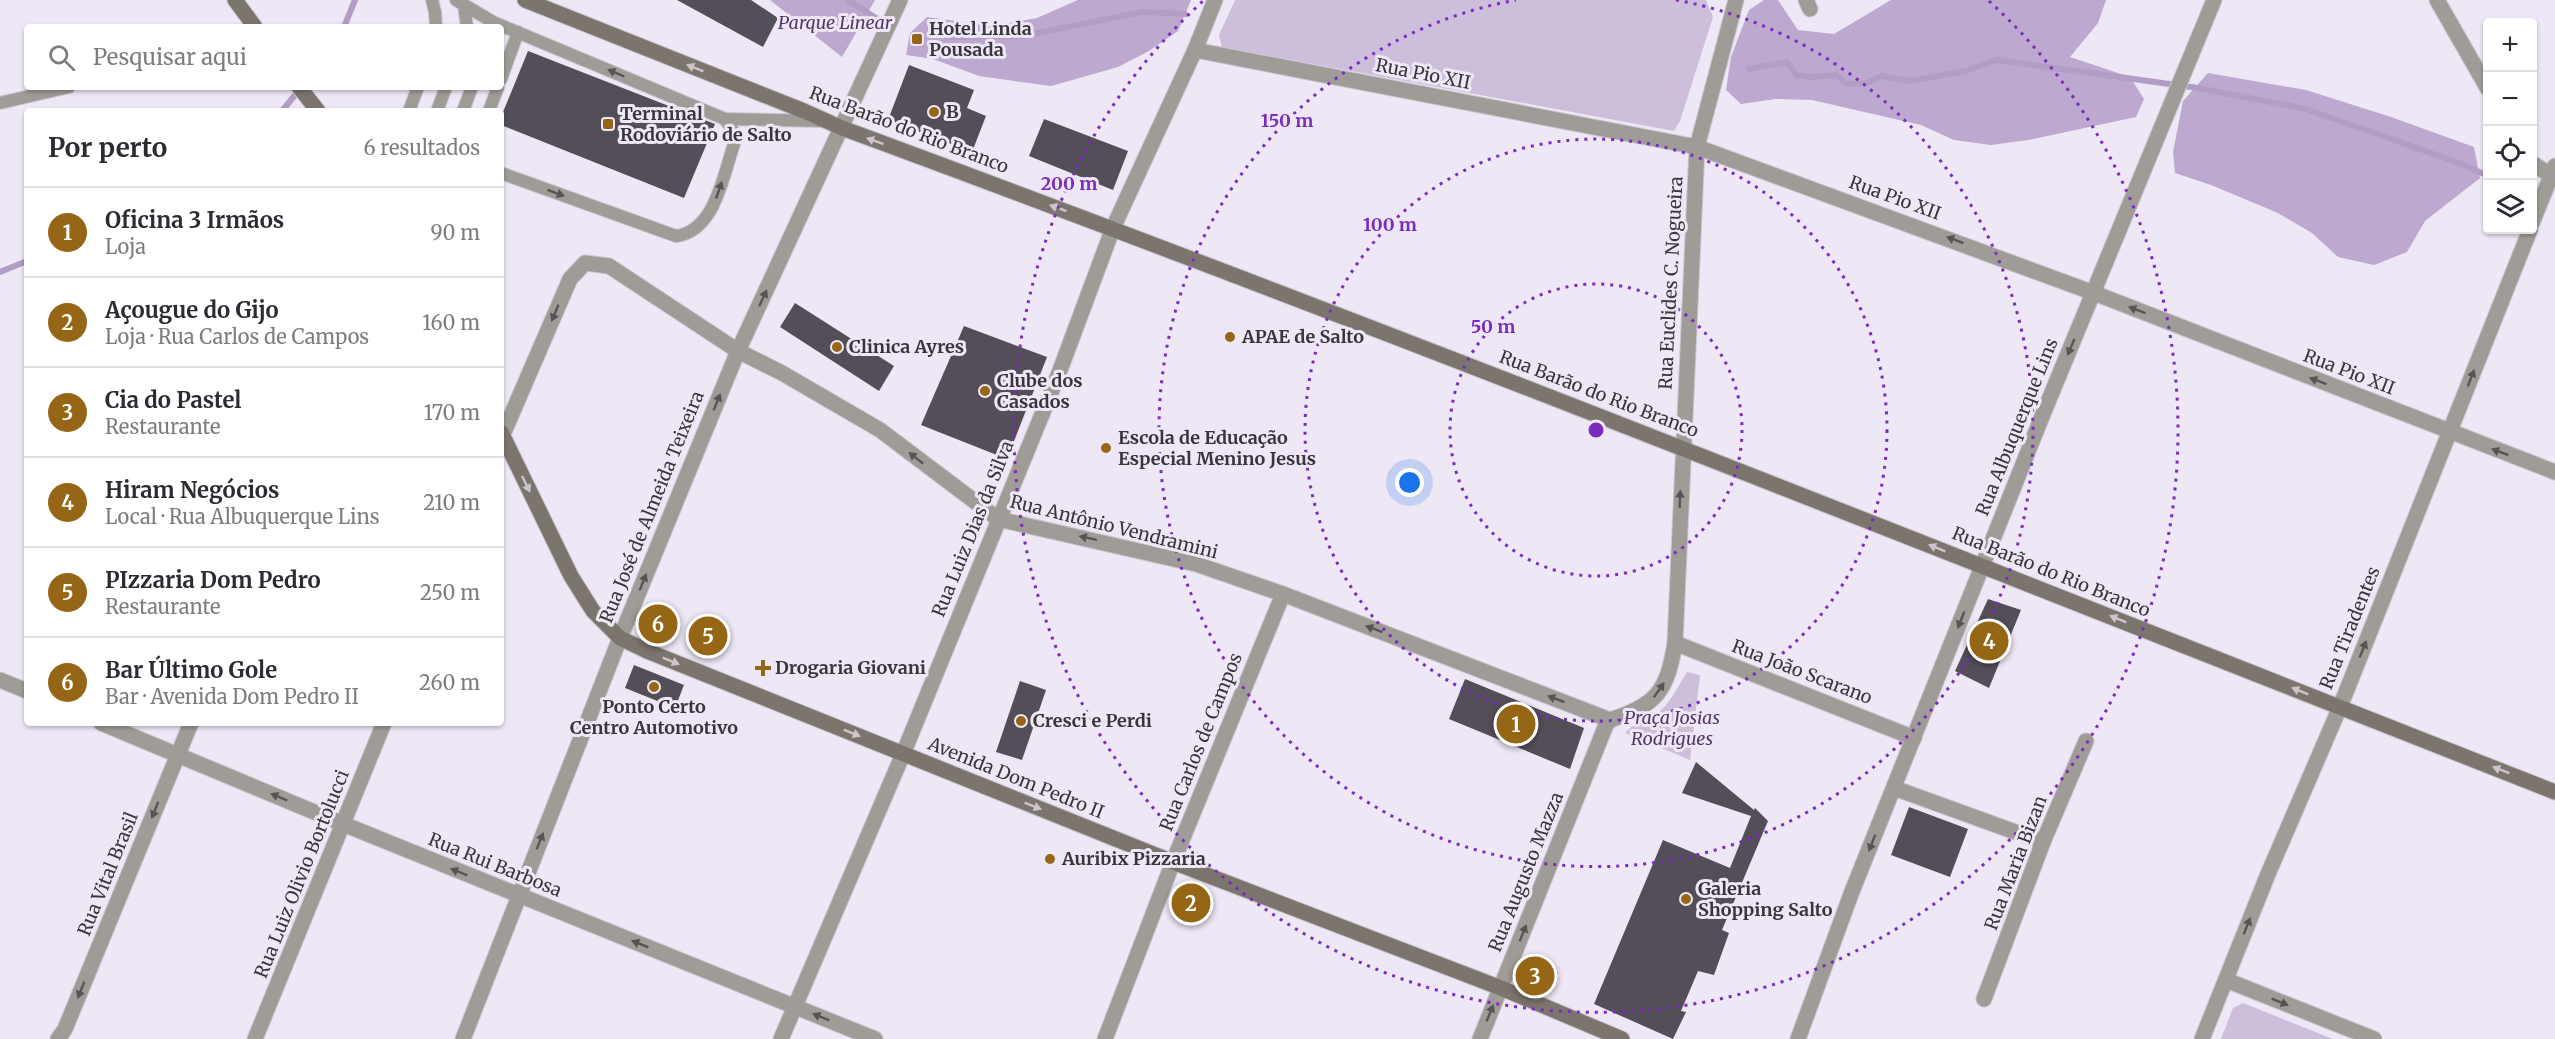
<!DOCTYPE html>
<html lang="pt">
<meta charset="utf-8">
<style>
:root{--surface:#fff;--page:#f2f2f3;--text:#2b2b33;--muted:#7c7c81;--line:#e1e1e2;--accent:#956615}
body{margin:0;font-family:Merriweather,serif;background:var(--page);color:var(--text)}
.controls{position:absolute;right:18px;top:18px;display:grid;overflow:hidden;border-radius:6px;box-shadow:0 2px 4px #0004}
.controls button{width:54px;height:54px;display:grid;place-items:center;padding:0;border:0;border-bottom:2px solid var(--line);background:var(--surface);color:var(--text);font:30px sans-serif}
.you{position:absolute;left:1410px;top:483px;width:21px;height:21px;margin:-15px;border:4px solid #fff;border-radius:50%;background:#1a73e8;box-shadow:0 0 0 9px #1a73e833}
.badge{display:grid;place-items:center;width:39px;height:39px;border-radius:50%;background:var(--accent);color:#fff;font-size:20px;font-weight:700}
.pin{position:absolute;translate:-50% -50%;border:3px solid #fff;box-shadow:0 2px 6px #0006}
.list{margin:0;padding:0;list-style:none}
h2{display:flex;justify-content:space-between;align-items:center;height:78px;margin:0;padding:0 24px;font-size:26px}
h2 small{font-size:20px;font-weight:400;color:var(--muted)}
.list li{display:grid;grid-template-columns:39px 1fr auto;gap:18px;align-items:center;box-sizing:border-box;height:90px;padding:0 24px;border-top:2px solid var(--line)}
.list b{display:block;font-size:22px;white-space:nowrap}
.list p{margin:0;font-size:20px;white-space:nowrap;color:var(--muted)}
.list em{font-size:20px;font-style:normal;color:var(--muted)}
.icon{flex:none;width:33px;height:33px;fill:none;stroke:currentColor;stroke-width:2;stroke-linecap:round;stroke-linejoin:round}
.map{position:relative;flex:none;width:2555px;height:1039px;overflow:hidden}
.search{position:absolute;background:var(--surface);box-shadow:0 2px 4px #0004;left:24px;top:24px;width:480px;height:66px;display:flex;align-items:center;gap:15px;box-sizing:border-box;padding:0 21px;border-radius:6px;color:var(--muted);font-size:22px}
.panel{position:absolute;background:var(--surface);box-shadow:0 2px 4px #0004;left:24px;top:108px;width:480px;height:618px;border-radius:6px}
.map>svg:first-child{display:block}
.green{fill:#cdbedb}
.forest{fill:#bda8d0}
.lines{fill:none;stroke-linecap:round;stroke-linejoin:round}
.stream{stroke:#b29ec5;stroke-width:6}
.building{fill:#544e59}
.lane-casing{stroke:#cac4d0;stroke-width:14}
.street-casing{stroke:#cac4d0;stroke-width:17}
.secondary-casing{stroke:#cac4d0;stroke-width:17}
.lane{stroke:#9f9b96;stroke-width:12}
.street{stroke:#9f9b96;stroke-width:15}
.secondary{stroke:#7b756e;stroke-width:15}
.oneway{fill:#ccc5cc}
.oneway2{fill:#585456}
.ring{fill:none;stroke:#7b2cbf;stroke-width:3;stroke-dasharray:3 6}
.poi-dot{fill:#956615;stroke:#eee7f5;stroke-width:2}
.labels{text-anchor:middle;stroke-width:6;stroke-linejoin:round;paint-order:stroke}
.park-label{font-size:18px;font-style:italic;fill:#54376a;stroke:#eee7f5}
.poi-label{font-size:18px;font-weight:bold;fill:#39363b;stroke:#eee7f5;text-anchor:start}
.street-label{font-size:18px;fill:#39363b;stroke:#eee7f5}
.centre{fill:#7b2cbf;stroke:#eee7f5;stroke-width:3}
.ring-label{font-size:18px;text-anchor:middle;font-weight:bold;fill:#7b2cbf;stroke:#eee7f5;stroke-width:6;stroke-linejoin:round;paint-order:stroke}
</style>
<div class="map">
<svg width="2555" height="1039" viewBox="0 0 2555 1039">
<rect width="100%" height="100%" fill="#eee7f5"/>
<!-- green -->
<g class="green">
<polygon points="1235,0 1706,0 1713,17 1680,121 1674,131 1222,47 1219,35"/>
<path d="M1687,672L1700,675L1690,760L1625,733C1634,722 1649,719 1660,711C1671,702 1679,684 1687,672Z"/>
<polygon points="2243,1003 2333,1039 2221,1039 2233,1008"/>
</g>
<!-- forest -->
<g class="forest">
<polygon points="770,0 875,0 842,57"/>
<polygon points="1078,0 1191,0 1178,31 1149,51 1118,67 1051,86 979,76 933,59 906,55 910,33 927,17 992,26 1037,18"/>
<polygon points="1764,0 1778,0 1798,30 1834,34 1891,0 2106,0 2098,23 2070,57 2130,77 2144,99 2136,117 2028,140 1991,145 1954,140 1921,125 1812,100 1776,99 1741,104 1726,90 1731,57 1749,10"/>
<polygon points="2208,73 2306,90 2391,117 2474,147 2480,178 2425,221 2407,252 2374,265 2338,257 2312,233 2278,213 2211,185 2175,173 2173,152 2183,101"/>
</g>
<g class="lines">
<!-- stream -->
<g class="stream">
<polyline points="848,0 876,18"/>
<polyline points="344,27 355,0"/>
<polyline points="931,31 950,37 1023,36 1142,12 1185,14"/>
<polyline points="1749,69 1787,62 1796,75 1813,77 1836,75 1847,84 1867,83 1881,76 1910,81 1966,71 1997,60 2198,88 2306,109 2462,164 2488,176"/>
<polyline points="282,111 299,90"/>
<polyline points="0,272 27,261"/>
</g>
</g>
<!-- building -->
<g class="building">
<polygon points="677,0 751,0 778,18 763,47"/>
<polygon points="528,51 715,124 684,198 501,125 501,117"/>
<polygon points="909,65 974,90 967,108 986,116 972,152 888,120"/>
<polygon points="1044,119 1128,151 1113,190 1029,156"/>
<polygon points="795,303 894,366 879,391 780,327"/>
<polygon points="964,326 1047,357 1007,459 921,425"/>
<polygon points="1988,599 2021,610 1989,688 1955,671"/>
<polygon points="634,665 684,685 675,708 625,688"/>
<polygon points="1465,679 1584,728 1570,769 1449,719"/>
<polygon points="1020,681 1046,690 1022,760 996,752"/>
<polygon points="1696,762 1754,810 1755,808 1768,821 1722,930 1729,933 1714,975 1698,971 1681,1011 1686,1012 1673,1039 1594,1004 1663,840 1730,868 1751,816 1682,793"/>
<polygon points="1909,807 1968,829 1950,877 1891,855"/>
<polygon points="1185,884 1209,894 1197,922 1174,913"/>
</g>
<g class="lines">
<!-- lane casing -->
<g class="lane-casing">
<g id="lane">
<polyline points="432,0 435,12 436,27"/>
<path d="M456,0L493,22L725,119L735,134L734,144C723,176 715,231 676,236L501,173"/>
<polyline points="464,5 467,27"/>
<polyline points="501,79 518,32"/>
<polyline points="0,103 69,87"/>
<polyline points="409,111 418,87"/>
<polyline points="437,111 446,87"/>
<polyline points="463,111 472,87"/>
<polyline points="489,111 498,87"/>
<polyline points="725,119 822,121"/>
</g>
</g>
<!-- street casing -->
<g class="street-casing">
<g id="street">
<polyline points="1806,0 1810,9"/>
<polyline points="2437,0 2488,89"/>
<polyline points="1195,50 1697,147 2094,293 2555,472"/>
<polyline points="2532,163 2555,178"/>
<polyline points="2532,223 2555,166"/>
<polyline points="501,439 570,279 585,263 609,266 738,351 782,373 880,430 998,519 1196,564 1283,594 1610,720"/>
<polyline points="1675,643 1914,738"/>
<polyline points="0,680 27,691"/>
<path d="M1610,720C1657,705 1667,691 1675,643L1697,147L1736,0"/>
<polyline points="101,723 343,824 875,1039"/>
<polyline points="1894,788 2043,842"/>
<polyline points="2226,980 2374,1039"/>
<polyline points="1984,999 2043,842 2086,741"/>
<polyline points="58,1039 65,1029 191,723"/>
<polyline points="255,1039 384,723"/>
<polyline points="463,1039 620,638 738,351 900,0"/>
<polyline points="781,1039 903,754 1059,373 1113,228 1195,50 1215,0"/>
<polyline points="1105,1039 1173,862 1283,594"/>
<polyline points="1480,1039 1606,725 1610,720"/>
<polyline points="1798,1039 1851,894 2041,419 2214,0"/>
<polyline points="2202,1039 2268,874 2340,707 2530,230"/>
</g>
</g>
<!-- secondary casing -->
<g class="secondary-casing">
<g id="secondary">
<polyline points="235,0 255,27"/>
<path d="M525,0L804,111L842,128C1417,340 1985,568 2555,792"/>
<polyline points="299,87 318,111"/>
<polyline points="501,432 571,576 593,611 620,638 647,651 1173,862 1501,988 1622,1039"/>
</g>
</g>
<!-- lane -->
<use href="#lane" class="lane"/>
<!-- street -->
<use href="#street" class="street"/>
<!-- secondary -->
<use href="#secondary" class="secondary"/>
</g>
<!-- one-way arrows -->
<defs><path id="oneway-solid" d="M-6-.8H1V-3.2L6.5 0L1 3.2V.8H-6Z" transform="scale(1.5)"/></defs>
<g class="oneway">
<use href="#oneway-solid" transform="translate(695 68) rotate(-158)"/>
<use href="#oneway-solid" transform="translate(875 141) rotate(-160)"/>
<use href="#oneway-solid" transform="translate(1058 208) rotate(-160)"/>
<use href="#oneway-solid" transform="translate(526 484) rotate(64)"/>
<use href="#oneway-solid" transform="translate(1937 548) rotate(-158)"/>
<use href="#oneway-solid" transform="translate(2118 619) rotate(-158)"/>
<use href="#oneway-solid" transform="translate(671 661) rotate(22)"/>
<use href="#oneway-solid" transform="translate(2300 691) rotate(-158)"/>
<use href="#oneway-solid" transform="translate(852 733) rotate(22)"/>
<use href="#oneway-solid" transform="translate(2501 770) rotate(-159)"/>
<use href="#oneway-solid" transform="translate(1033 806) rotate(22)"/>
</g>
<g class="oneway2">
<use href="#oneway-solid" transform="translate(616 73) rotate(-157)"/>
<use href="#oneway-solid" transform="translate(719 190) rotate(-71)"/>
<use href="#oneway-solid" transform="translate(556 193) rotate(20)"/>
<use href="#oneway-solid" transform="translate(1955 240) rotate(-159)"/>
<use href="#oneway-solid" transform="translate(763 298) rotate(-65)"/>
<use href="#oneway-solid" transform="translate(2137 310) rotate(-159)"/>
<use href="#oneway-solid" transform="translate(555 313) rotate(113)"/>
<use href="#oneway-solid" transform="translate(2071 347) rotate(113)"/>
<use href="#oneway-solid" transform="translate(2471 378) rotate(-69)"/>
<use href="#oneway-solid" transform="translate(2318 381) rotate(-159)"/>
<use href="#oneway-solid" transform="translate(717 402) rotate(-68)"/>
<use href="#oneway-solid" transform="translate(2500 452) rotate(-159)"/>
<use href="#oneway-solid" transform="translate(916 458) rotate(-142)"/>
<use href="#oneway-solid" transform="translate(1680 499) rotate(-88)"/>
<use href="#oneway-solid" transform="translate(1088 538) rotate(-168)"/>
<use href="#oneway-solid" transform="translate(643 582) rotate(-68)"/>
<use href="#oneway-solid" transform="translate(1961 620) rotate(112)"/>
<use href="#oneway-solid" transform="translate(1374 629) rotate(-159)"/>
<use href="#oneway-solid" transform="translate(2363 649) rotate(-68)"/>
<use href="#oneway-solid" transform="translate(1659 690) rotate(-55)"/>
<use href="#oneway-solid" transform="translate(1556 699) rotate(-159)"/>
<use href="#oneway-solid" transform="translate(279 797) rotate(-157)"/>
<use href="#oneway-solid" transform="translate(155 810) rotate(112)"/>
<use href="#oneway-solid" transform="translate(540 841) rotate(-68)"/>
<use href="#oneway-solid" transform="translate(1872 843) rotate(112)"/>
<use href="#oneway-solid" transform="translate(459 872) rotate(-158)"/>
<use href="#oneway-solid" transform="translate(2247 926) rotate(-68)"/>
<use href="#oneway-solid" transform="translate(1523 933) rotate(-68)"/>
<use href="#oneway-solid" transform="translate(640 944) rotate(-158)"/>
<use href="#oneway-solid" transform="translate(81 990) rotate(112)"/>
<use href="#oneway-solid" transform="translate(2280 1002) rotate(22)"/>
<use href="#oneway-solid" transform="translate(1490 1013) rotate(-68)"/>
<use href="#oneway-solid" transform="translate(821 1017) rotate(-158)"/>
</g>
<!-- distance rings -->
<g class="ring">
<circle cx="1596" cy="430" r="146"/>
<circle cx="1596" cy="430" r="291"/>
<path d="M1676 0A437 437 0 1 1 1516 0"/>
<path d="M1989 1A582 582 0 1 1 1203 1"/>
</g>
<!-- markers -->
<g class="poi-dot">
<rect x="911" y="33" width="12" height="12" rx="3"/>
<circle cx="934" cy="112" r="6"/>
<rect x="602" y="118" width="12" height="12" rx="3"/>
<circle cx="1230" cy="337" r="6"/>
<circle cx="837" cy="347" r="6"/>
<circle cx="985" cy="391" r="6"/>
<circle cx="1106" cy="448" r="6"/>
<path d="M760 659h6v6h6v6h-6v6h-6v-6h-6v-6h6z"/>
<circle cx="654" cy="687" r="6"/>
<circle cx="1021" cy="721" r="6"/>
<circle cx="1050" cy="859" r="6"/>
<circle cx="1686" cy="899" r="6"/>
</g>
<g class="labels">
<!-- park labels -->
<g class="park-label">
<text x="835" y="29">Parque Linear</text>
<text x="1672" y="724">Praça Josias<tspan x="1672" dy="21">Rodrigues</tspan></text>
</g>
<!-- poi labels -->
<g class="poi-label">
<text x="929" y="35">Hotel Linda<tspan x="929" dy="21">Pousada</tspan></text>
<text x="946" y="118">B</text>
<text x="620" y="120">Terminal<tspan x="620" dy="21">Rodoviário de Salto</tspan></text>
<text x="1242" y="343">APAE de Salto</text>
<text x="849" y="353">Clinica Ayres</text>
<text x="997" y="387">Clube dos<tspan x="997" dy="21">Casados</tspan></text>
<text x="1118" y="444">Escola de Educação<tspan x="1118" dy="21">Especial Menino Jesus</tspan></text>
<text x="775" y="674">Drogaria Giovani</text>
<text x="654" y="713" text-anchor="middle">Ponto Certo<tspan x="654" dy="21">Centro Automotivo</tspan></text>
<text x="1033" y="727">Cresci e Perdi</text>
<text x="1062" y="865">Auribix Pizzaria</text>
<text x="1698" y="895">Galeria<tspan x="1698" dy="21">Shopping Salto</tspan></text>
</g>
<!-- street labels -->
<g class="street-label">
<text transform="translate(1423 74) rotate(11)" y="6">Rua Pio XII</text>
<text transform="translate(909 130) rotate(21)" y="6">Rua Barão do Rio Branco</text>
<text transform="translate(1895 198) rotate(20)" y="6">Rua Pio XII</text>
<text transform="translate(1671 283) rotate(-87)" y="6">Rua Euclides C. Nogueira</text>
<text transform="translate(2349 372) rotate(21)" y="6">Rua Pio XII</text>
<text transform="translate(1599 394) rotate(21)" y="6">Rua Barão do Rio Branco</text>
<text transform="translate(2017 427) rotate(-68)" y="6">Rua Albuquerque Lins</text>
<text transform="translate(652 507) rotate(-68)" y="6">Rua José de Almeida Teixeira</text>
<text transform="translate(1114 527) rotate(14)" y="6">Rua Antônio Vendramini</text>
<text transform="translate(973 529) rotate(-68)" y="6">Rua Luiz Dias da Silva</text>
<text transform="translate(2051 572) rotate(22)" y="6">Rua Barão do Rio Branco</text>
<text transform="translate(2350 628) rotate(-68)" y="6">Rua Tiradentes</text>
<text transform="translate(1802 672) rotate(21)" y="6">Rua João Scarano</text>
<text transform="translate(1201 742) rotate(-68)" y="6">Rua Carlos de Campos</text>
<text transform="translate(1016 778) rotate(22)" y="6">Avenida Dom Pedro II</text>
<text transform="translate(2016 863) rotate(-69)" y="6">Rua Maria Bizan</text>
<text transform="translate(495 865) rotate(22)" y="6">Rua Rui Barbosa</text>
<text transform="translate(1526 872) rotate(-68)" y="6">Rua Augusto Mazza</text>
<text transform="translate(108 874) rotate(-68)" y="6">Rua Vital Brasil</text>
<text transform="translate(302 874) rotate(-68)" y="6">Rua Luiz Olivio Bortolucci</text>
</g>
</g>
<circle cx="1596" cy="430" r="9" class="centre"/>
<g class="ring-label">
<text x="1287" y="127">150 m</text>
<text x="1069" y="190">200 m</text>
<text x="1390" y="231">100 m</text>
<text x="1493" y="333">50 m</text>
</g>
</svg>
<div class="controls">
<button>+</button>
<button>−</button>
<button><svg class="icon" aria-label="locate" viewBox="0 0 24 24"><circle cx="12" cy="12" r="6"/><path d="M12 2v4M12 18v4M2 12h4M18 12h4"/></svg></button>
<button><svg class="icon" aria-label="layers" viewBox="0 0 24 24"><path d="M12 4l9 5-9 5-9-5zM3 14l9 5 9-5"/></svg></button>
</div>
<div class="you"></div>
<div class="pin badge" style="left:1516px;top:724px">1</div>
<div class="pin badge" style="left:1191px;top:903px">2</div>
<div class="pin badge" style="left:1535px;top:976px">3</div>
<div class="pin badge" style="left:1989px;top:641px">4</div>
<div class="pin badge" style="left:708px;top:636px">5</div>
<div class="pin badge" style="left:658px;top:624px">6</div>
<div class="search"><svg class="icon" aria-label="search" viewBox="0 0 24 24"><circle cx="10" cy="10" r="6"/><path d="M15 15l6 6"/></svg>Pesquisar aqui</div>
<section class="panel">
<h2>Por perto<small>6 resultados</small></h2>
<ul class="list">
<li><span class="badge">1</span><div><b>Oficina 3 Irmãos</b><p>Loja</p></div><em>90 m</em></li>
<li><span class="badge">2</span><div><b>Açougue do Gijo</b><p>Loja · Rua Carlos de Campos</p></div><em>160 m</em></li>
<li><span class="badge">3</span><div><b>Cia do Pastel</b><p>Restaurante</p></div><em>170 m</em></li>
<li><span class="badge">4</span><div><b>Hiram Negócios</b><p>Local · Rua Albuquerque Lins</p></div><em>210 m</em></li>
<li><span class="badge">5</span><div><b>PIzzaria Dom Pedro</b><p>Restaurante</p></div><em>250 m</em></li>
<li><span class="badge">6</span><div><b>Bar Último Gole</b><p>Bar · Avenida Dom Pedro II</p></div><em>260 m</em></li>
</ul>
</section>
</div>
